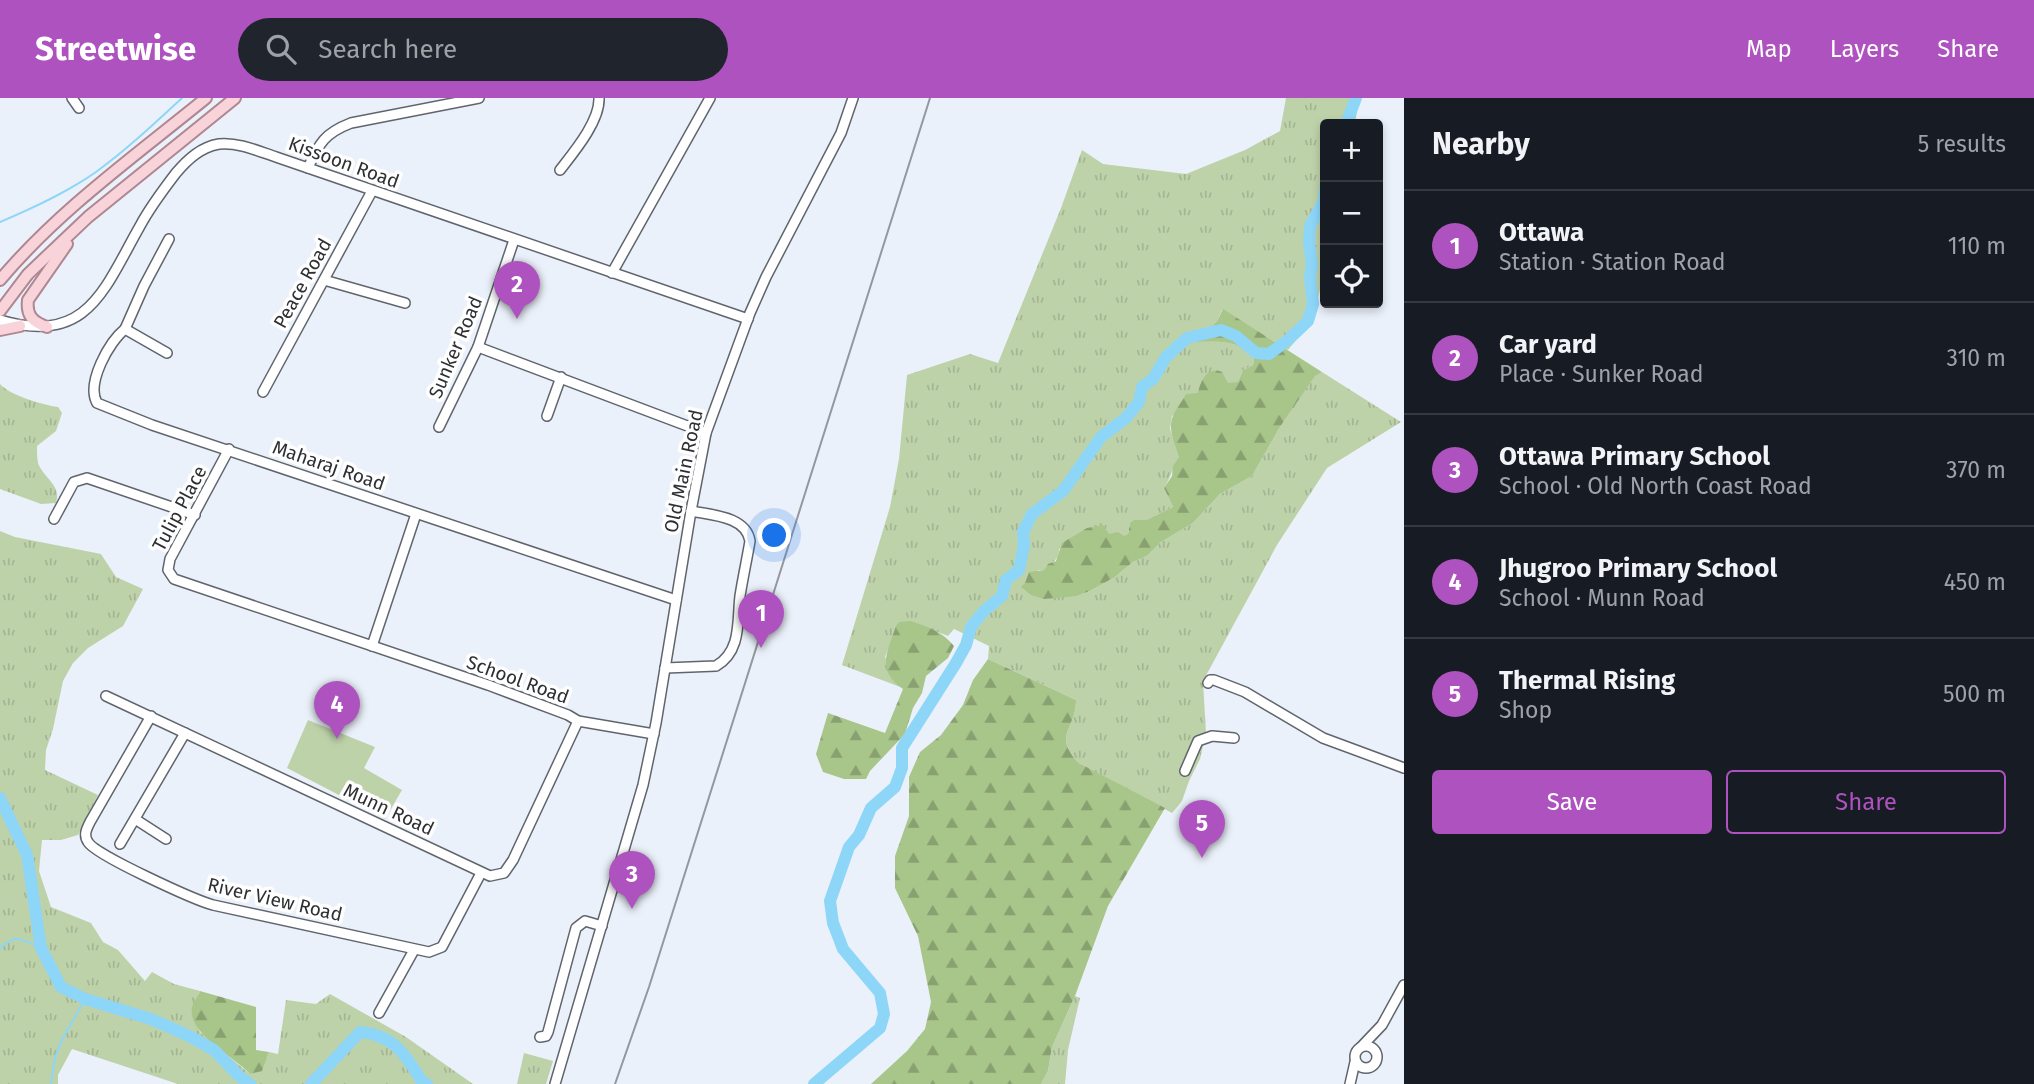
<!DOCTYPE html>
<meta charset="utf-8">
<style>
:root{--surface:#171b24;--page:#20242c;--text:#f1f3f6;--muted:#9ea1a6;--line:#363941;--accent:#ad52be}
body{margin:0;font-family:"Fira Sans",sans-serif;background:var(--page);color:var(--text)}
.controls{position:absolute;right:21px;top:21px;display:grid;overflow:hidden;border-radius:7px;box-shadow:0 4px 10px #0003}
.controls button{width:63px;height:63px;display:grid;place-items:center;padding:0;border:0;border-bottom:2px solid var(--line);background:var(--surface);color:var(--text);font:35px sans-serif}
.you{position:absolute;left:775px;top:438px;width:24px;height:24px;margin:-18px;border:5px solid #fff;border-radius:50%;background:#1a73e8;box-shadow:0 0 0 10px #1a73e833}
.badge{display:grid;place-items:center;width:46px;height:46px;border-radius:50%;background:var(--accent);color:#fff;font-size:23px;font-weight:700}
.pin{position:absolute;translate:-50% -58px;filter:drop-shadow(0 2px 4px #0008)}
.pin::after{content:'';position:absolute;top:37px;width:24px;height:21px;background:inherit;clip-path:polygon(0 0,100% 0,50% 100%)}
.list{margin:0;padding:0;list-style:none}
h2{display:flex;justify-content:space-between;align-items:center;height:91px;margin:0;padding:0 28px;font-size:30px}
h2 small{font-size:23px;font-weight:400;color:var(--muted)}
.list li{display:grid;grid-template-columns:46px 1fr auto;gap:21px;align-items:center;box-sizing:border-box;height:112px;padding:0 28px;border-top:2px solid var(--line)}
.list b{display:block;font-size:26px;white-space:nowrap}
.list p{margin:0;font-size:23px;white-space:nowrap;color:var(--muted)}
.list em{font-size:23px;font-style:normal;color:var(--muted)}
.actions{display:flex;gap:14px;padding:21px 28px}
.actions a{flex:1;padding:16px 0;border:2px solid var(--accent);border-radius:7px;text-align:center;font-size:24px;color:var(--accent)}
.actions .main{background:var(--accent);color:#fff}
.icon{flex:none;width:38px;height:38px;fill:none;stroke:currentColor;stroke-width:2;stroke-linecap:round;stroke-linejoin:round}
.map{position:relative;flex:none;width:1404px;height:986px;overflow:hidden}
header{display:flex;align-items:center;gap:42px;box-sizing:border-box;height:98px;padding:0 35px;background:var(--accent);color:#fff}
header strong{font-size:33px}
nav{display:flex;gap:38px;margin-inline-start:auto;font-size:24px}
.search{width:490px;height:63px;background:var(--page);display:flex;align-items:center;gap:18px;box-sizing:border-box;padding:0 24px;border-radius:38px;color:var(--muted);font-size:26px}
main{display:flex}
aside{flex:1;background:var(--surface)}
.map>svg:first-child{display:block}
.grass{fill:url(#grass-tufts)}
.forest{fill:url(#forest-firs)}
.green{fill:#bed2aa}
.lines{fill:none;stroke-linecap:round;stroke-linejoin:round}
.stream{stroke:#8dd6f8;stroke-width:2}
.river{stroke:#8dd6f8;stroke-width:12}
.minor-casing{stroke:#60656d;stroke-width:12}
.major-casing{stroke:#ae8790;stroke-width:14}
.minor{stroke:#fff;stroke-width:9}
.major{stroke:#f8d3da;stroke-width:10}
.rail{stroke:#94989e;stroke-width:2}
.labels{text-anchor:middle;stroke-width:7;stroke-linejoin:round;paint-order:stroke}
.street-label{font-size:19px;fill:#2d2f32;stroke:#fefefe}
</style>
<header>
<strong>Streetwise</strong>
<div class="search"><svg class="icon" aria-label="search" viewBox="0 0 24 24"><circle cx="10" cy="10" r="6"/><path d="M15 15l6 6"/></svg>Search here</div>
<nav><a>Map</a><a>Layers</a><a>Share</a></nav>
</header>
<main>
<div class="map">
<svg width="1404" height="986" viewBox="0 0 1404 986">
<defs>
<pattern id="grass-tufts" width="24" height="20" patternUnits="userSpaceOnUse" patternTransform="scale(1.75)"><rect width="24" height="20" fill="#bed2aa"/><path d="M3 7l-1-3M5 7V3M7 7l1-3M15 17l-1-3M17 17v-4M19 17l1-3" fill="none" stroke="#a4b593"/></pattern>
<pattern id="forest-firs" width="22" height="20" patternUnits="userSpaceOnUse" patternTransform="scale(1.75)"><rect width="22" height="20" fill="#a8c58a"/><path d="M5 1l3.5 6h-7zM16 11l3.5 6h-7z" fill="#89a071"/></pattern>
</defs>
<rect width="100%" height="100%" fill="#ebf1fa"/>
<!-- grass -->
<g class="grass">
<path d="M1286,0H1359L1355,26H1325C1325,84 1333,164 1313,216C1307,230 1297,241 1288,252L1222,212L1217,223L1198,244C1221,244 1239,241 1254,261L1253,267L1243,272L1238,284L1198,296L1172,318L1170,331L1180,359C1172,369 1171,380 1164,390L1173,409L1146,422L1130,425L1128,436L1124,439L1059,451C1059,464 1051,463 1044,472H1037L1077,498L1090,493L1115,479L1133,464L1147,458L1161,444L1193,425L1220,396L1252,378L1280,329L1315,277L1322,274L1401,324L1327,370L1277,447L1203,583L1206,635L1200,661L1189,683L1182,703L1172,715L1079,665C1052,637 1076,632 1076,602L988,561L989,548L954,531L948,538L911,524H899L885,559L903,590L842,567L890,409L899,361L907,277L970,256L998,265L1061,110L1082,52L1103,66L1186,76L1245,52L1280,33Z"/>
<path d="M0,286C9,297 43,307 58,309L62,315L56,333L37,348C37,354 37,360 38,365C44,381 62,387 56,405L41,406L0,391Z"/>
<polygon points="0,433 15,439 101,456 116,479 143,491 123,528 88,550 73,565 63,583 53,631 46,652 45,672 98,697 78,737 61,742 42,742 39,773 51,809 91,825 103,844 118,852 145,883 152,874 174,886 200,893 192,909 200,934 250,976 267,960 269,954 278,956 286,902 316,906 330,896 406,939 473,986 178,986 72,951 58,977 58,986 0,986"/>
<polygon points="1075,898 1080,900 1068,952 1065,986 1041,986 1048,973 1052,949"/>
<polygon points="524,955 553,963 546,986 517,986"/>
</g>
<!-- forest -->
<g class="forest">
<path d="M1223,211L1322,274L1315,278L1280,329L1252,378L1220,396L1193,425L1161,444L1147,458L1133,464L1115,479L1090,493L1077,498L1044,501L1031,497L1021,489L1025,485L1029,474L1044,472L1048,466L1056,463L1062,445L1087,430L1103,427L1109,436L1118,434L1124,438L1128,436L1130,425L1134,422H1146L1173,409L1164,390L1172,378L1173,368L1179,359C1176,347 1168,333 1172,321C1174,313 1182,304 1186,296L1198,295C1201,282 1207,268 1222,274L1228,285L1238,284L1243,272L1253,267L1254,261C1239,241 1220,244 1197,244L1217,223Z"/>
<path d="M911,523C928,529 943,534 954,548L948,560L926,578L922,595L913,610L905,636L870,673L866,681H844L823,674L816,656L828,615L885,635L903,591C875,572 888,553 896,528L899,524Z"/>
<path d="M988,561L1076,602C1076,632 1052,637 1079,665L1165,710L1108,808L1075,898L1052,949L1048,973L1041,986H871L907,953L925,931L931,904L918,838L895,790V758L909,718V679L920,654L941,637L963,607L973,582Z"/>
<path d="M200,893L256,909V952L269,954L262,973L250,976C234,958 187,936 192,909C193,904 198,898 200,893Z"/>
</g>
<!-- green -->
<polygon class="green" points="308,622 375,649 364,670 402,692 385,721 287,670"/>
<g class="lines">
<!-- stream -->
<g class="stream">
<path d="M0,124C33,110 66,95 96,74C126,52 154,26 182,0"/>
<path d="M0,851C14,834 24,842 41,850"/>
<polyline points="51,986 55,959 63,940 85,901"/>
</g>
<!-- river -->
<g class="river">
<polyline points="1346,26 1356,0"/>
<polyline points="0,700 27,757 41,850 61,889 85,901 151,921 189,938 214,952 239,978 250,986"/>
<path d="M311,986L360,934C395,937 406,958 423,985L427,986"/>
<polyline points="814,986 880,930 884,916 880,895 843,851 833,825 830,803 849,749 859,737 871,710 895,689 902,670 902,650 956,565 966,547 971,529 984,513 1002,498 1006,482 1019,472 1024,447 1023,434 1032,416 1063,393 1101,339 1126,320 1139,304 1142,289 1153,281 1166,259 1187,240 1221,232 1236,238 1256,255 1269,256 1288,242 1308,223 1313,206 1310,179 1312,168 1309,144 1310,128 1324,103 1325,92"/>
</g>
<!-- minor casing -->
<g class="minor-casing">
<g id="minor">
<polyline points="72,0 79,10"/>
<path d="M308,70C319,45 325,35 351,25L479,0"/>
<path d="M560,72C574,54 600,23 599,0"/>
<polyline points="612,175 710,0"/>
<polyline points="324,182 405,205"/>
<path d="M0,222C88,248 104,191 140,128C150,109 163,92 176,75C188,61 201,49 219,46C238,44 258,53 276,59L748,221"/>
<polyline points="125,231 144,188 169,141"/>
<polyline points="478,249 706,335"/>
<path d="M167,255L125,231C109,244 86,285 97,305L152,327L676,502"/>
<polyline points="263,294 372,93"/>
<polyline points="547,318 561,279"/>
<polyline points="439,329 478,249 514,142"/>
<polyline points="229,351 170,461 168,472 174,481 488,587 568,617 578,623 654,636"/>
<polyline points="54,421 74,384 87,380 195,417"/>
<polyline points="372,548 416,416"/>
<path d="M665,570L716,568C742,553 737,522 740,498C743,479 747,461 750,443C746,418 711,417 691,413"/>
<polyline points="1208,585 1210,582 1214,582 1245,594 1323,640 1404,670"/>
<polyline points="106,598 490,778 504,775 513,762 578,623"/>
<path d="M151,618L90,724C87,730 83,737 88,744C95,757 195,802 213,807L429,854L442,849L481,775"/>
<polyline points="1185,673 1198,643 1212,638 1234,640"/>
<polyline points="135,721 166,741"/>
<polyline points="120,746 185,635"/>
<polyline points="379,915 414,852"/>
<polyline points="540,939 546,938 548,934 576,830 585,823 602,828"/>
<circle cx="1366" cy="959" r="11"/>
<polyline points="1362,948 1382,927 1404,887"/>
<polyline points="555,986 643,687 656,625 691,413 706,335 750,215 766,179 841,35 853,0"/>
<polyline points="1350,986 1355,964"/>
</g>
</g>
<!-- major casing -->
<g class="major-casing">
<g id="major">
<path d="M0,182C59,112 135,58 206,0"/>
<polyline points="0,213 28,176 88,119 235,0"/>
<path d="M47,229C33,224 26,218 28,202L67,146"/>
<polyline points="0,232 20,228"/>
</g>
</g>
<!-- minor -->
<use href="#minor" class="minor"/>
<!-- major -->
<use href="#major" class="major"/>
<!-- rail -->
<polyline class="rail" points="615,986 649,889 930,0"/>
</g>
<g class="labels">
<!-- street labels -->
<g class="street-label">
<text transform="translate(344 64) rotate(20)" y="7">Kissoon Road</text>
<text transform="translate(302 185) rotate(-61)" y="7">Peace Road</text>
<text transform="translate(455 249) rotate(-67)" y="7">Sunker Road</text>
<text transform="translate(329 367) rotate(19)" y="7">Maharaj Road</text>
<text transform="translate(683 373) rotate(-78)" y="7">Old Main Road</text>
<text transform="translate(179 410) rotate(-62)" y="7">Tulip Place</text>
<text transform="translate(518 581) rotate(20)" y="7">School Road</text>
<text transform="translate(389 711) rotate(25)" y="7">Munn Road</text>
<text transform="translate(275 801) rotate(13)" y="7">River View Road</text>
</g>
</g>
</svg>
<div class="controls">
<button>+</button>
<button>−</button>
<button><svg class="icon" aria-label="locate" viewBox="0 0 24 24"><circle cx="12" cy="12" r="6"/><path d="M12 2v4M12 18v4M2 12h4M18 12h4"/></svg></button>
</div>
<div class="you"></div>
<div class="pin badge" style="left:761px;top:550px">1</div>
<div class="pin badge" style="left:517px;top:221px">2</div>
<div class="pin badge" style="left:632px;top:811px">3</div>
<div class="pin badge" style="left:337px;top:641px">4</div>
<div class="pin badge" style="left:1202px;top:760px">5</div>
</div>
<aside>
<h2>Nearby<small>5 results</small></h2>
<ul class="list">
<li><span class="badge">1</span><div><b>Ottawa</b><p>Station · Station Road</p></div><em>110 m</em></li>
<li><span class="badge">2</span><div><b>Car yard</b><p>Place · Sunker Road</p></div><em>310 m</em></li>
<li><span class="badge">3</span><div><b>Ottawa Primary School</b><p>School · Old North Coast Road</p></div><em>370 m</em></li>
<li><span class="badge">4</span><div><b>Jhugroo Primary School</b><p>School · Munn Road</p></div><em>450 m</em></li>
<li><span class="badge">5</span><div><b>Thermal Rising</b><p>Shop</p></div><em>500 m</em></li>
</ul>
<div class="actions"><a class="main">Save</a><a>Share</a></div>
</aside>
</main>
